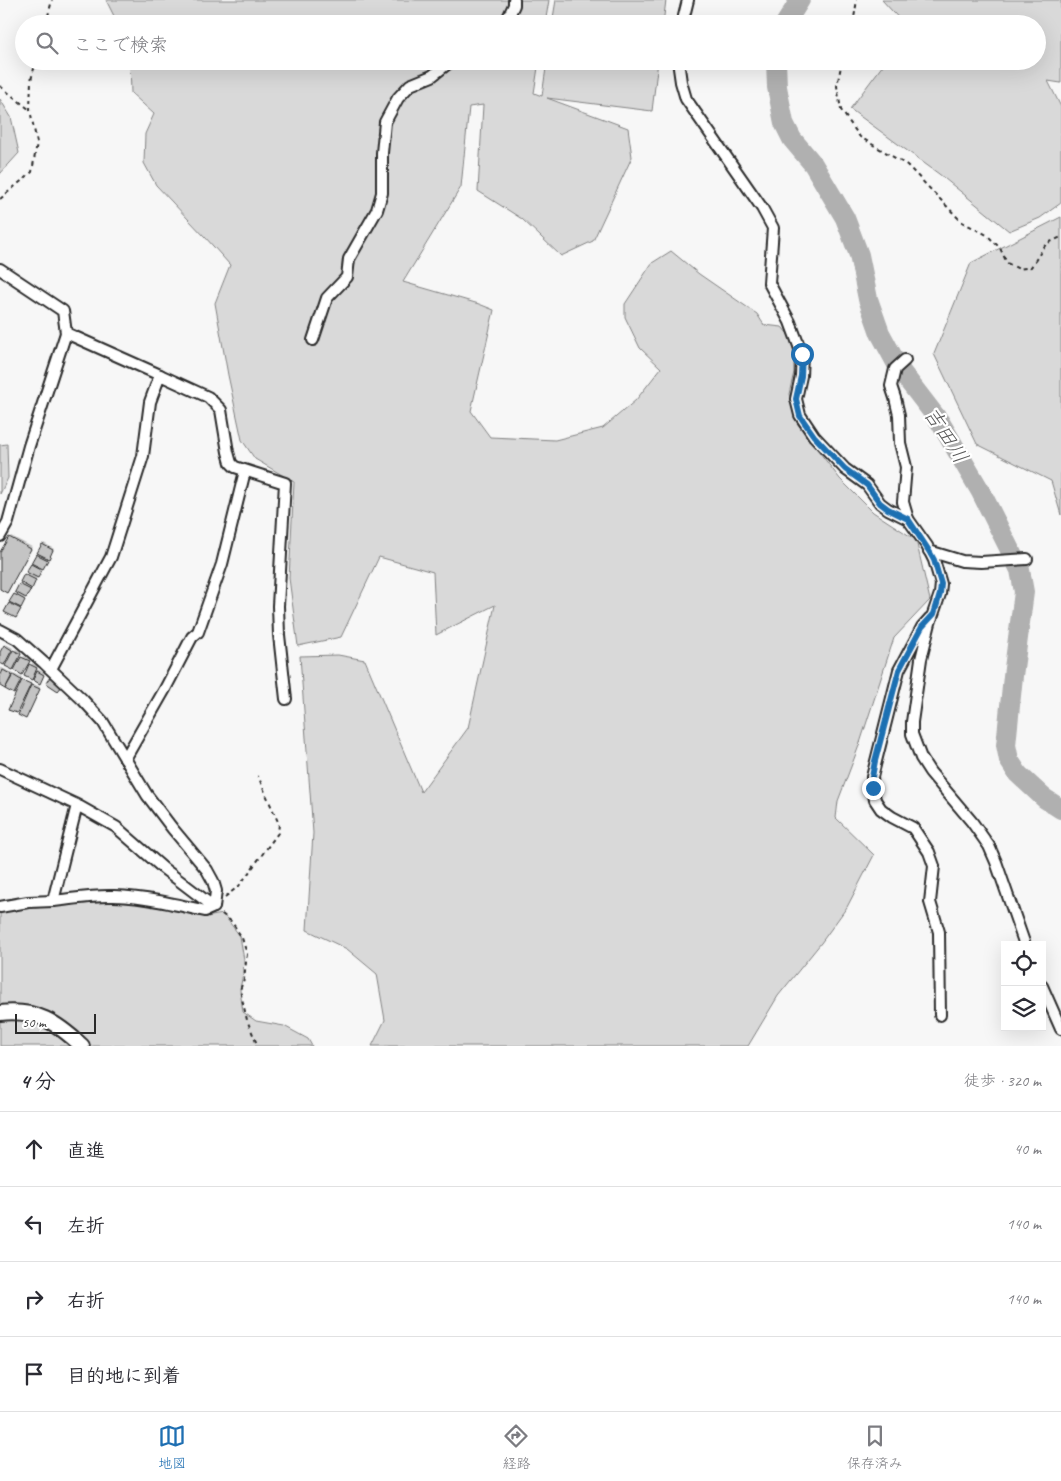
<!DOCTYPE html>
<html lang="ja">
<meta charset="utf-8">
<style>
:root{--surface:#fff;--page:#f7f7f7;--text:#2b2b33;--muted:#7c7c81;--line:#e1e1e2;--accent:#1f6fb2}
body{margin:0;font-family:Caveat,"Klee One",sans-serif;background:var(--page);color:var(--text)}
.controls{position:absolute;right:15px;bottom:15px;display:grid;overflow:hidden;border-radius:0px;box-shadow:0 5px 20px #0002}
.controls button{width:45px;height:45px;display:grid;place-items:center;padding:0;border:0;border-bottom:1px solid var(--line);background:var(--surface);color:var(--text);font:25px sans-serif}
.scale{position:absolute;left:15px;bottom:12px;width:81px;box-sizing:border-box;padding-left:5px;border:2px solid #2b2b2b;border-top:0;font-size:14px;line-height:18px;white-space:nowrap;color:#2b2b2b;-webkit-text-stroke:4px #fff;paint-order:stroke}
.stop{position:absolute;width:15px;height:15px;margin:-11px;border:4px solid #1f6fb2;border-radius:50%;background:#fff}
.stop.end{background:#1f6fb2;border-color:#fff;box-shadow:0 1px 5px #0008}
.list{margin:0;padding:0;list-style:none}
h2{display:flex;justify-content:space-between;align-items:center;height:65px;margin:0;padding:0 20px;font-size:21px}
h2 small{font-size:16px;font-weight:400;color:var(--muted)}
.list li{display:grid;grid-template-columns:32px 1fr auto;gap:15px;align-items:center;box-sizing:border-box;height:75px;padding:0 20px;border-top:1px solid var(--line)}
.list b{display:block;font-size:19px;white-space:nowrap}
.list em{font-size:16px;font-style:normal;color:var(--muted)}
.icon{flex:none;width:28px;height:28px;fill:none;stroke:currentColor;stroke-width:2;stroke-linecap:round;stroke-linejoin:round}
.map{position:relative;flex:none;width:1061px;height:1046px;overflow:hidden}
.search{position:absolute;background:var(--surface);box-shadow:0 5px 20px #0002;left:15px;right:15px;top:15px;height:55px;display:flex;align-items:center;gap:12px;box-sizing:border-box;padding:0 18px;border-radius:28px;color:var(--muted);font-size:19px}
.sheet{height:365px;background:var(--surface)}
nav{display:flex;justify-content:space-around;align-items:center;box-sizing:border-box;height:70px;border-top:1px solid var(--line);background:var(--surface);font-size:14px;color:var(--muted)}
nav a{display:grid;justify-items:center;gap:2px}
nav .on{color:var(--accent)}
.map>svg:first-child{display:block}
.green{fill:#d9d9d9;stroke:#828282}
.shadow{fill:#0003}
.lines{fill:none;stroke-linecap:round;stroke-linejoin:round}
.river{stroke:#b0b0b0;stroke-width:20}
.building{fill:#c4c4c4;stroke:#2b2b2b}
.street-casing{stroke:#2b2b2b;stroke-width:14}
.secondary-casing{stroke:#2b2b2b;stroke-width:18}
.path{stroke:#2b2b2b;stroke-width:2;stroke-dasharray:4 4;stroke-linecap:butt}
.street{stroke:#fff;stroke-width:10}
.secondary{stroke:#fff;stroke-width:14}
.route{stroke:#1f6fb2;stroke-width:6}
.labels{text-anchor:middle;stroke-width:4.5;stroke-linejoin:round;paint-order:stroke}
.water-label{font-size:21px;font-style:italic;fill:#5a5a5a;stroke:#fff}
</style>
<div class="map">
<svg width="1061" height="1046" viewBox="0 0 1061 1046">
<rect width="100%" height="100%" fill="#f7f7f7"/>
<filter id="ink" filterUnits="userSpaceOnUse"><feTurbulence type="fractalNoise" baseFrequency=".02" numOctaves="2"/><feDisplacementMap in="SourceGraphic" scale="10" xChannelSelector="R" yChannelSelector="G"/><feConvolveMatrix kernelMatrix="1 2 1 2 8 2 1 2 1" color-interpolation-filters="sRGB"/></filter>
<g filter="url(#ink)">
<!-- green -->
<g class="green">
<polygon points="106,0 549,0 545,24 118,24"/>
<polygon points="556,0 666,0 663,24 552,24"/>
<polygon points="882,0 1061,0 1061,83 1048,81 1061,107 1061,203 1040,218 1009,231 939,174 850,109 886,61 1037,61 1037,24 904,24"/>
<polygon points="130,61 539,61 534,93 542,96 547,61 658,61 652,111 547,98 628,128 632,157 593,241 561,256 522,219 478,191 483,105 469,107 461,187 403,282 479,304 494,310 471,411 490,437 555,440 603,428 636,400 661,368 640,348 625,317 625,304 652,263 671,251 699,274 757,314 764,325 782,327 793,340 794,372 789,394 797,423 840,479 873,512 916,540 930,600 894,638 860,743 838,801 836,818 874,855 847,907 821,943 778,996 748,1046 372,1046 385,1020 377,974 347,949 307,930 313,833 300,656 338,655 365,660 421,792 468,728 495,605 436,635 433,572 379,557 341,637 298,646 289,578 294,482 255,459 242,440 228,375 215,303 230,265 205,237 156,185 144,163 145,134 154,114 131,93"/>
<polygon points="0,99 11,117 19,153 0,174"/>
<polygon points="1061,217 1061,515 1051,481 977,444 934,354 971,263"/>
<polygon points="7,444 8,478 0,494 0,445"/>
<polygon points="105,902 152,902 193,911 206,917 223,914 240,936 244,960 243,973 240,990 243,1012 256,1021 284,1026 308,1039 312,1046 0,1046 0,911"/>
</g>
<!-- shadow -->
<g class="shadow">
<polygon points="11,536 32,547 9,590 0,587 0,555"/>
<polygon points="44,543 54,549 25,598 18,615 10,604"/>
<polygon points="6,644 13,648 5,662 0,661 0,655"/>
<polygon points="16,649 22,652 14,667 14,651"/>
<polygon points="24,656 30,659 24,672 16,670"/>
<polygon points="32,663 38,666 37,669 45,673 40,682 25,675"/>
<polygon points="0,667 22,678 13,692 0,685"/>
<polygon points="34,684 40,687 26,717 31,687"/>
</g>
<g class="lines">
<!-- river -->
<g class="river">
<polyline points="785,24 800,0"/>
<polyline points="776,61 777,87 784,123 792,139 813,164 845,218 859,255 868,299 880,333 900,370 940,422 981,492 1020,570 1024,592 1013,676 1006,745 1009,760 1018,774 1044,798 1061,809"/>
</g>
</g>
<!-- building -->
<g class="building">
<polygon points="9,537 31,549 7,593 0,589 0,552"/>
<polygon points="42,544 53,550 49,559 37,553"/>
<polygon points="36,554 48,560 43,569 31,563"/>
<polygon points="31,564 42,570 38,578 26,572"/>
<polygon points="24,574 36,580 32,589 20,582"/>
<polygon points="19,584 31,590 26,598 15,592"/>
<polygon points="14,594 25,600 21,608 9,602"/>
<polygon points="9,603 21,609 16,618 4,612"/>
<polygon points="4,645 12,650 4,665 0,663 0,652"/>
<polygon points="13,650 21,654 13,670 5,666"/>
<polygon points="21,657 30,661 22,675 14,670"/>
<polygon points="29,664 37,668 32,680 24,676"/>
<polygon points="3,670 12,675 5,689 0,686 0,677"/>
<polygon points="37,671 44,675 40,684 33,680"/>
<polygon points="13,675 21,680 14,694 5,689"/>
<polygon points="50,677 62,686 58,691 46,683"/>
<polygon points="22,680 31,684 17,713 8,710"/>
<polygon points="31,685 40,689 26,719 18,715"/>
</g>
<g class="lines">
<!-- street casing -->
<g class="street-casing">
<g id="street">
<polyline points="505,24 514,5 514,0"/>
<polyline points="682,24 688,0"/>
<polyline points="678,61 681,82 686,99 762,208 773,228 769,283 790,322 802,354 801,376 796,399 800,415 814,436 845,469 867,485 880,503 888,509 908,519 927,546 934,560 941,584 940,594 930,623 921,659 912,722 912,734 921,758 930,772 972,822 989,846 996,862 1025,945"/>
<polyline points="0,269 63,311 66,333 160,375 150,402 143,456 111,557 51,669"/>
<polyline points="313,340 327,298 347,277 349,259 377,210 382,193 382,153 385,122 398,98 410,85 432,76 451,61"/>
<polyline points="905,360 895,369 891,386 895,398 899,415 900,443 906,467 903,502 908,519"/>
<polyline points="160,375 208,397 221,410 228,452 231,463 235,467 285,483 278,606 279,635 286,699"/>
<polyline points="0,536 8,522 29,446 66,333"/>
<polyline points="929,551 962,561 981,562 1027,559"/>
<polyline points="930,618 922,627 899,670 872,777 873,789 875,800 881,809 892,817 913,828 929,852 934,866 930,902 939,932 940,1015"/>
<polyline points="0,630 17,639 44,663 83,700 103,722 147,795 172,828 207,870 213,881 216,891 214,907"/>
<polyline points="125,759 165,689 192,637 198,632 222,564 245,471"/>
<path d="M0,769L77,805L116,827L164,869L214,907L205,911C175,904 145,897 114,896C94,895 73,899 53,901L77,805"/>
<polyline points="0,907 28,902 53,901"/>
<polyline points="1042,986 1061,1029"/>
</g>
</g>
<!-- secondary casing -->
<g class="secondary-casing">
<path id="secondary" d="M0,1013C37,1009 56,1022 82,1046"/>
</g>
<!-- path -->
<g class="path">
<polyline points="46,24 52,0"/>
<polyline points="853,24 857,0"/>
<polyline points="842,61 837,86 841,110 860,137 907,165 962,222 987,235 1000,248 1007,263 1019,269 1031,267 1046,244 1061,237"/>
<polyline points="0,86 30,110"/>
<polyline points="0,199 32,172 37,143 30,110 31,80 36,61"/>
<polyline points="225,897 239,886 278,833 279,824 258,776"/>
<polyline points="222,914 232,922 242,938 247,954 244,979 240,990 247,1020 256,1042 256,1046"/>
</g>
<!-- street -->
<use href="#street" class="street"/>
<!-- secondary -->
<use href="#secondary" class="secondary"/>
</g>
</g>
<g class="lines" filter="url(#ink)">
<!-- route -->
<polyline class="route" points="802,354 801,376 796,399 800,416 814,436 845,469 867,485 880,503 888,509 908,519 929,551 934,560 941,584 940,594 934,614 922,627 899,670 875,761 872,777 873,788"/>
</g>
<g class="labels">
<!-- water labels -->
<g class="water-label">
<text transform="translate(946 435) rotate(57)" y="7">吉田川</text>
</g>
</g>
</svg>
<div class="controls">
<button><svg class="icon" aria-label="locate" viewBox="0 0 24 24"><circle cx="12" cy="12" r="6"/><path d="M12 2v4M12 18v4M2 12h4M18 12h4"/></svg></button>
<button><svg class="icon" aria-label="layers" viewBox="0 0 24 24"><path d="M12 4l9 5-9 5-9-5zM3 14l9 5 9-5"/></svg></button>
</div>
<div class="scale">50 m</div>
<div class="stop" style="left:802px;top:354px"></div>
<div class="stop end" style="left:873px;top:788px"></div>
<div class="search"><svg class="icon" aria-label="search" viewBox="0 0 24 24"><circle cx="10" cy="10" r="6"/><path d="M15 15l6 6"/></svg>ここで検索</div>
</div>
<section class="sheet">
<h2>4 分<small>徒歩 · 320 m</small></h2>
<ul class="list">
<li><svg class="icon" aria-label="ahead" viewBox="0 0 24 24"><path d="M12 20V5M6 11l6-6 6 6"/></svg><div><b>直進</b></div><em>40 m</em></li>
<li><svg class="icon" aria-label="left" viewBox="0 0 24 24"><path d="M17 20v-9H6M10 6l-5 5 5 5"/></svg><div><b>左折</b></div><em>140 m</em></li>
<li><svg class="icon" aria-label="right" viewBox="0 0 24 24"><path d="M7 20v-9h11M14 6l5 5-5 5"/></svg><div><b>右折</b></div><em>140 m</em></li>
<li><svg class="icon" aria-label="arrive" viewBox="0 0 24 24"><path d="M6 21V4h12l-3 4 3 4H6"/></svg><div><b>目的地に到着</b></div></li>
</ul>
</section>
<nav>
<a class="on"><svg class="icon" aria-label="map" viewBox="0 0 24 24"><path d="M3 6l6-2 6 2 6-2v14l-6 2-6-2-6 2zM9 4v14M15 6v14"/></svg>地図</a>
<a><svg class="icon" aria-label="directions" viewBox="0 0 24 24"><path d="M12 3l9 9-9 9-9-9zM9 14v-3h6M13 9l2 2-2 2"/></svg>経路</a>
<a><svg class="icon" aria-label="saved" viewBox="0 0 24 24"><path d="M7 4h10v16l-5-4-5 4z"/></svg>保存済み</a>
</nav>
